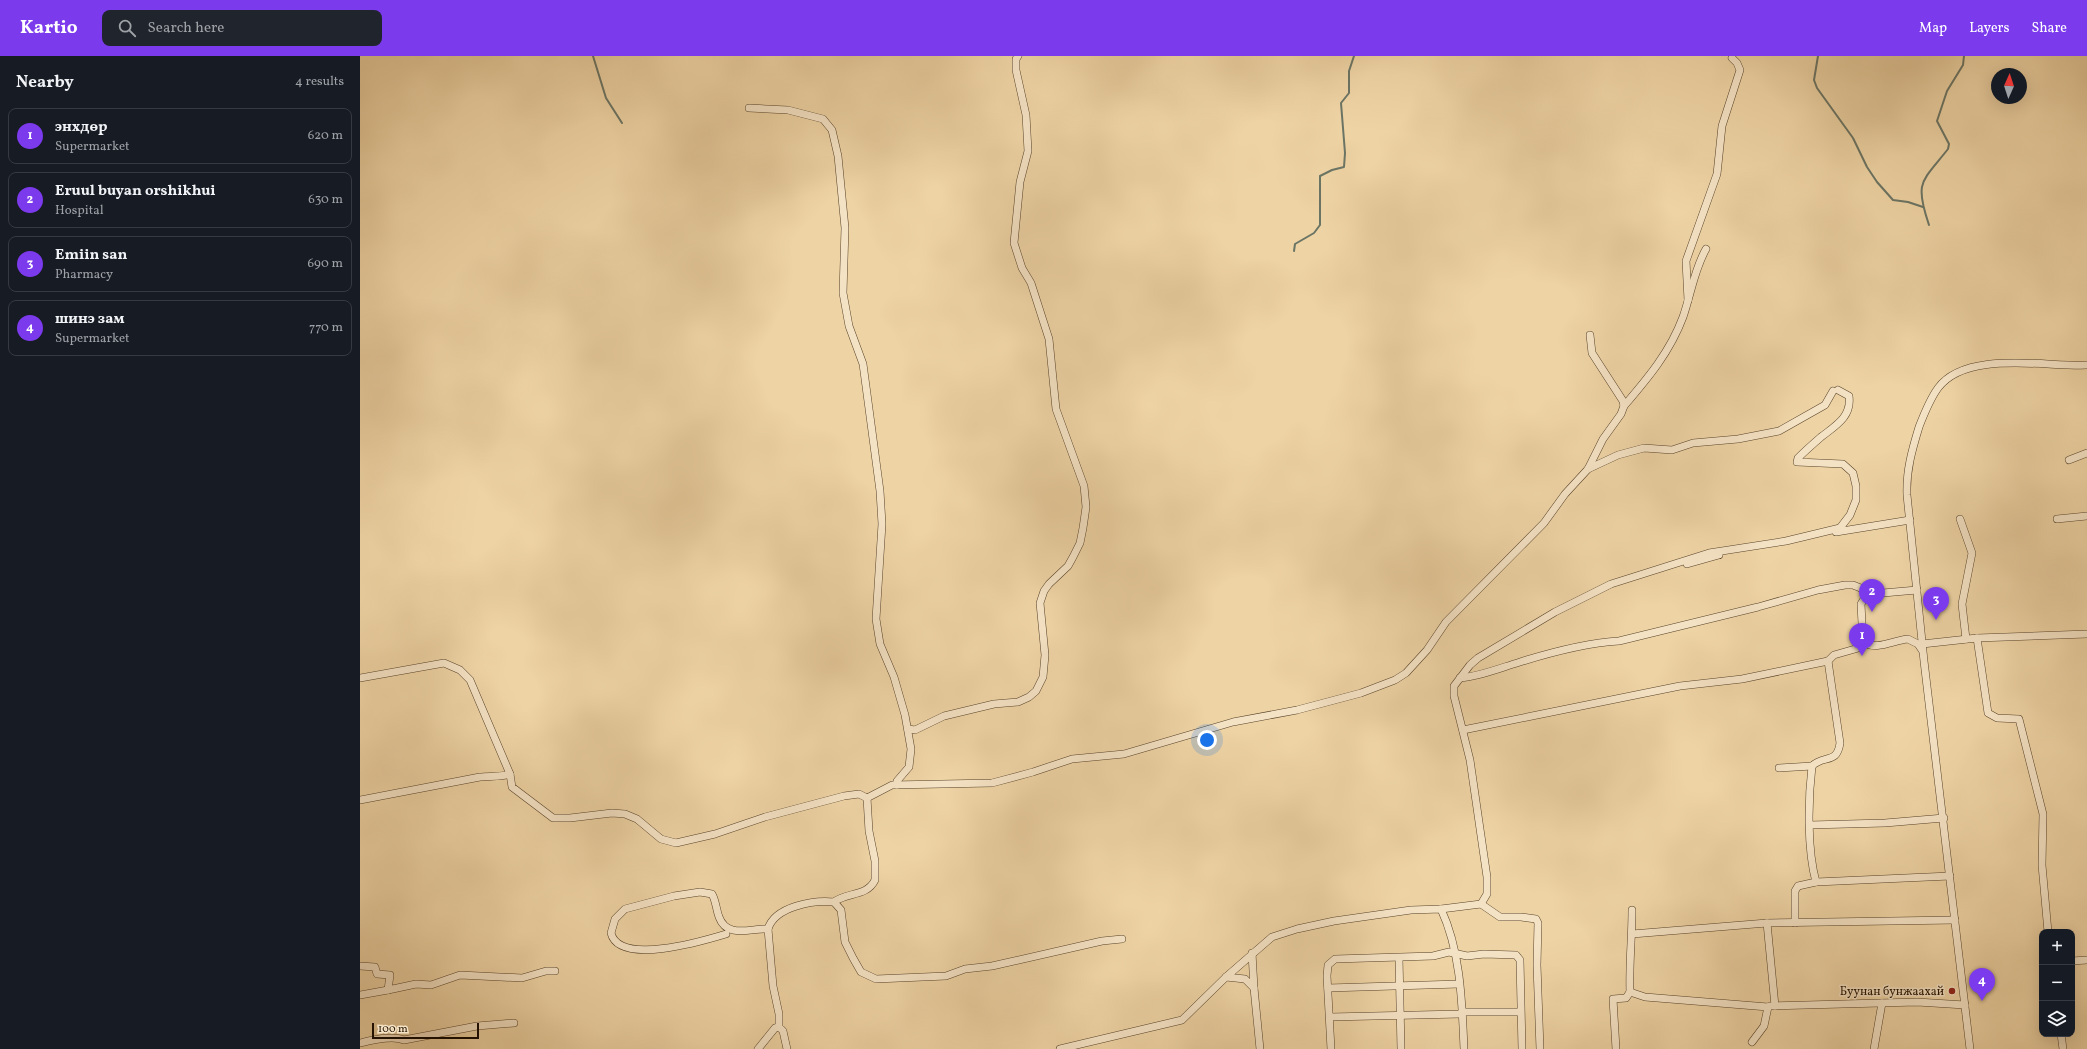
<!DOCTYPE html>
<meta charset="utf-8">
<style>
:root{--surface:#171b24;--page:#20242c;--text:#f1f3f6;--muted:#9ea1a6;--line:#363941;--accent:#7c3aed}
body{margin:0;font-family:Vollkorn,serif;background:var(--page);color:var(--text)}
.controls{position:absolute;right:12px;bottom:12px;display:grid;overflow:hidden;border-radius:8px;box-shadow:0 4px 16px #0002}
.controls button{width:36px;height:36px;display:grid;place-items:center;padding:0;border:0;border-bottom:1px solid var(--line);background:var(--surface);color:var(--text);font:20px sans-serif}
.compass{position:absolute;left:1631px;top:12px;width:36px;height:36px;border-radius:50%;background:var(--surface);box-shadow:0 4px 16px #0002;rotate:3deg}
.scale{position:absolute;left:12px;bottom:10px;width:107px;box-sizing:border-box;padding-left:4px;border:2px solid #251200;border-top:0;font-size:11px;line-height:14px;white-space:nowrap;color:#251200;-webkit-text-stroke:3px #f4e2c4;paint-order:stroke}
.you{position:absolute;left:847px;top:684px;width:14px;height:14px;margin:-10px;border:3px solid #fff;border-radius:50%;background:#1a73e8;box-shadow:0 0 0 6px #1a73e833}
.badge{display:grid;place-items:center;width:26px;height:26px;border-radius:50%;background:var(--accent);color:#fff;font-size:13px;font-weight:700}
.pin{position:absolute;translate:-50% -33px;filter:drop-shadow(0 1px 2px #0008)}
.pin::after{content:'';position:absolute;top:21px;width:14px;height:12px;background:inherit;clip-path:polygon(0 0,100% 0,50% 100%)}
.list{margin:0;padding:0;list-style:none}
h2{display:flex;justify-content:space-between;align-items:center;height:52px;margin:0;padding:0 16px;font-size:17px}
h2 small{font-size:13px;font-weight:400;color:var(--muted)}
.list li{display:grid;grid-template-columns:26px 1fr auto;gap:12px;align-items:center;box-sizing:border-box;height:56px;margin:0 8px 8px;padding:0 8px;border:1px solid var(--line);border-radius:8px}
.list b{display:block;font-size:15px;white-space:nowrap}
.list p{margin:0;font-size:13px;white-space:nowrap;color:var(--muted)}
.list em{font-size:13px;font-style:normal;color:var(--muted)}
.icon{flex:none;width:22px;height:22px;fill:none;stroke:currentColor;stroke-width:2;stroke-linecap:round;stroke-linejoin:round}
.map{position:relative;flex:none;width:1727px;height:993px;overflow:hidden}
header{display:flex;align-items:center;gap:24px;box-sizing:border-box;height:56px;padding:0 20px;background:var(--accent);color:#fff}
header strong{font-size:19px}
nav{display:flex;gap:22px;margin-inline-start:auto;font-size:14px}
.search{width:280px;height:36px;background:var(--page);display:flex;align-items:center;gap:10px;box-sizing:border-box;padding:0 14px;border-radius:8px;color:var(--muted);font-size:15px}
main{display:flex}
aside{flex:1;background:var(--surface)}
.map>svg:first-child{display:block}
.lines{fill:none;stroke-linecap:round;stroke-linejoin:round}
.stream{stroke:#6b7565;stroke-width:2}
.minor-casing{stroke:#574229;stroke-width:8}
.minor{stroke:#f4e2c4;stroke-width:7}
.poi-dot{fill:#8f2418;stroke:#f4e2c4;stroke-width:1.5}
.labels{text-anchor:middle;stroke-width:3;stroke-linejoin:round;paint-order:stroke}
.poi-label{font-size:12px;fill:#251200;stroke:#f4e2c4;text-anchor:end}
</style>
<header>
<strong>Kartio</strong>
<div class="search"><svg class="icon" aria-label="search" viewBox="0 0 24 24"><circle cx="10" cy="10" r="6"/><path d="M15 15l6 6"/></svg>Search here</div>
<nav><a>Map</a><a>Layers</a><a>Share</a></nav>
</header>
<main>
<aside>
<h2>Nearby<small>4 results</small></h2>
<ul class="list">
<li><span class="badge">1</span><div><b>энхдөр</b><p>Supermarket</p></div><em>620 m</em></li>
<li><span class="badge">2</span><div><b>Eruul buyan orshikhui</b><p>Hospital</p></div><em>630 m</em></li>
<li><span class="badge">3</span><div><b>Emiin san</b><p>Pharmacy</p></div><em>690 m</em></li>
<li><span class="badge">4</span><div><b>шинэ зам</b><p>Supermarket</p></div><em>770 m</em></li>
</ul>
</aside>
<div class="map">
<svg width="1727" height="993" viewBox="0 0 1727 993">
<rect width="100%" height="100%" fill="#eed3a4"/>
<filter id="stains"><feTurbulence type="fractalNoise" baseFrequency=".005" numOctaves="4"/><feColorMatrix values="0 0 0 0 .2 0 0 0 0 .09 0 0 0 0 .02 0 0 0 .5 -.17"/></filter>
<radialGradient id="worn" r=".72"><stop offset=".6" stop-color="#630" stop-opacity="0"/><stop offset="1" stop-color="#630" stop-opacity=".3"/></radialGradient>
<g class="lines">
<!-- stream -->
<g class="stream">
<polyline points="233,0 246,42 262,67"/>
<polyline points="1458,0 1454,24 1457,32 1493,82 1507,111 1517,126 1533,144 1548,146 1563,151"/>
<path d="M1569,169C1554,125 1562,126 1588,93L1589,88L1577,65L1587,35L1603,9L1604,0"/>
<polyline points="934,195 935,188 954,177 960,169 960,120 972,114 984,111 985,97 981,47 989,37 989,15 994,0"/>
</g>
<!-- minor casing -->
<g class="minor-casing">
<g id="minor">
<polyline points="389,52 428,54 463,63 472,74 478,100 485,172 483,237 489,270 503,308 520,435 522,468 516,563 520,588 534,621 545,659 551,693 549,711 537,725 537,729"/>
<polyline points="1328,244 1326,205 1357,118 1362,70 1380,14 1377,7 1372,2"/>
<path d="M1264,350C1288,322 1310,296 1323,261C1331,238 1334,214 1346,193"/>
<polyline points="1709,404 1727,397"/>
<polyline points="1228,413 1258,399 1284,392 1312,394 1333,387 1378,383 1419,375 1465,349 1473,335"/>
<polyline points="1600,463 1612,497 1602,548 1606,583"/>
<polyline points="1697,463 1727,460"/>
<polyline points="1476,476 1550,464"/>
<polyline points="1327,508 1359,499"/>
<polyline points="1617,582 1727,578"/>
<path d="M1503,586C1516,595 1534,584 1548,583L1558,588L1562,594"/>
<polyline points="1562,588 1617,582 1628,657 1637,662 1659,663 1683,758 1682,809 1688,876"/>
<polyline points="0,622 84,607 100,614 110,624 150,718 152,731 193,762 210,762 252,757 265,758 277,763 301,783 316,787 355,778 405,761 484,740 499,738 507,742 532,729 632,727 673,716 712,703 764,698 873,666 937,654 1001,637 1035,624 1046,617 1067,594 1086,566 1184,467 1205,438 1228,413 1243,383 1261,358 1264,350 1263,345 1232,297 1230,279"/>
<path d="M1100,622C1121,620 1140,612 1160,606C1192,596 1225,587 1259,585L1398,551L1458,534L1485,529H1493L1513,537H1523L1557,534"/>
<polyline points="548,673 555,674 584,660 634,648 658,646 669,641 676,635 683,621 685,599 680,547 684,535 689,528 708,510 713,501 720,487 723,472 726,451 724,430 696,353 689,283 671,227 662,212 654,187 660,126 668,95 666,59 656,14 656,3 658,0"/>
<polyline points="1103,674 1320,630 1382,623 1468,605 1474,599 1502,591 1503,587 1501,548 1504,543 1513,537"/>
<polyline points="1419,712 1452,710"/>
<path d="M0,744L120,721C128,720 144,721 150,718"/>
<polyline points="1450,769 1525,767 1584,762"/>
<polyline points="1456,826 1590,820"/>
<path d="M474,846C486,836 507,841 515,824V805L509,775L507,742"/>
<polyline points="1121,848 1140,861 1161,861 1176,863 1178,867 1177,909 1180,993"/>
<path d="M1081,853L1121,848L1127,838V821L1110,704L1094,640V630L1110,609L1118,602L1195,556L1251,528L1349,497L1426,485L1480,472L1490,459L1496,444V430L1493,417L1483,408L1437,406L1438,402C1445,395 1453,388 1461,381C1475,370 1492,361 1489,340L1478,334"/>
<polyline points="1407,867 1415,950"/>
<path d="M1435,867V835L1438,830L1456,826C1447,793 1448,744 1452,710C1464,698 1477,709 1480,687L1468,605"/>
<path d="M366,878C343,885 259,910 251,877L255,863L265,853L314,840L340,836L352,838C356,845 356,853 359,861C367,883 391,872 408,873"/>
<polyline points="1272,878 1407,867 1595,864"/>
<polyline points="892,897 894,932"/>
<polyline points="1039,902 1041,993"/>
<polyline points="1712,905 1727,904"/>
<polyline points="0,910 15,911 17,918 30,919 28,934 56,928 71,929 100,919 162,922 186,915 195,915"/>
<polyline points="866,921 885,923 894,932 900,993"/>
<polyline points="968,932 1099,928"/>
<path d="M1270,936C1269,908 1272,882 1272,854"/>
<polyline points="0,939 28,934"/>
<polyline points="970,961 1100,958 1102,956 1160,956"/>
<polyline points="1701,978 1703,993"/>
<polyline points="1392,986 1404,970 1408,951"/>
<path d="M0,987C12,984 32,979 44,984L117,970L154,967"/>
<polyline points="398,993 415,972 419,971"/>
<path d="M427,993L423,975L419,971V958L413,930L408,873C415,850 454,844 474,846L481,854L485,886L493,902L501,916L516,923L586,920L605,913L632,910L742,885L762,883"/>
<path d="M700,993L822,964L866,921L912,881L937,873L974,865L1051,854L1081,853C1101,896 1102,947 1104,993"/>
<polyline points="971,993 967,920 968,909 975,903 1073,900 1089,896 1107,900 1124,898 1156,899 1160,904 1162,993"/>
<polyline points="1256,993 1253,943 1266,942 1270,936 1285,941 1408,951 1410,950 1557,946 1605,949"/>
<polyline points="1514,993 1522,947"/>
<path d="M1610,993L1564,605L1547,439C1546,415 1552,394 1559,371C1564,358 1570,343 1578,332C1606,294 1686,311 1727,309"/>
</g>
</g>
<!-- minor -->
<use href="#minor" class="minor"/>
</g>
<!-- markers -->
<circle class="poi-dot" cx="1592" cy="935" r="4"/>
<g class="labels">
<!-- poi labels -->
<g class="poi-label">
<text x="1584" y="939">Буунан бунжаахай</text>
</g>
</g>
<rect width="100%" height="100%" filter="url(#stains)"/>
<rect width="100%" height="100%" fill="url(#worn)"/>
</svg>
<div class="controls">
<button>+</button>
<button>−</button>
<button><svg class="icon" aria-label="layers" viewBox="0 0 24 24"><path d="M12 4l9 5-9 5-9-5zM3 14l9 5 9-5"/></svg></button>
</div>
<svg class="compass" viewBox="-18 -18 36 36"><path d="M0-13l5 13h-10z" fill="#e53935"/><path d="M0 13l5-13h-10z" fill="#9ea1a6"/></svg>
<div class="scale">100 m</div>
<div class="you"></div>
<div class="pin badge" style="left:1502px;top:600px">1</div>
<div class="pin badge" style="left:1512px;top:556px">2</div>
<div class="pin badge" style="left:1576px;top:564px">3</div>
<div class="pin badge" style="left:1622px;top:945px">4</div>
</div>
</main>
